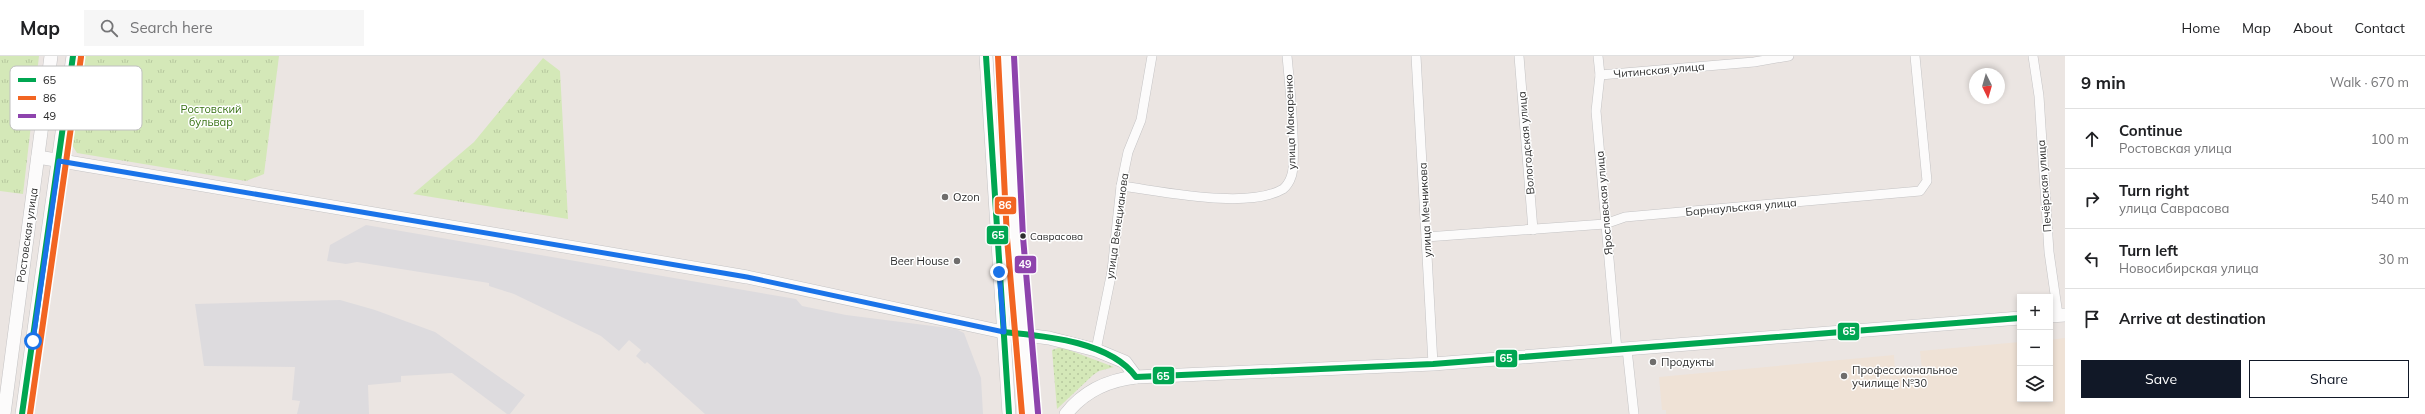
<!DOCTYPE html>
<meta charset="utf-8">
<style>
:root{--surface:#fff;--page:#f6f6f6;--text:#202124;--muted:#757577;--line:#e0e0e0;--accent:#111827}
body{margin:0;font-family:Mulish,sans-serif;background:var(--page);color:var(--text)}
.controls{position:absolute;right:12px;bottom:12px;display:grid;overflow:hidden;border-radius:0px;box-shadow:0 2px 6px #0003}
.controls button{width:36px;height:36px;display:grid;place-items:center;padding:0;border:0;border-bottom:1px solid var(--line);background:var(--surface);color:var(--text);font:20px sans-serif}
.compass{position:absolute;left:1969px;top:12px;width:36px;height:36px;border-radius:50%;background:var(--surface);box-shadow:0 2px 6px #0003;rotate:175deg}
.stop{position:absolute;width:12px;height:12px;margin:-9px;border:3px solid #1a73e8;border-radius:50%;background:#fff}
.stop.end{background:#1a73e8;border-color:#fff;box-shadow:0 1px 4px #0008}
.list{margin:0;padding:0;list-style:none}
h2{display:flex;justify-content:space-between;align-items:center;height:52px;margin:0;padding:0 16px;font-size:17px}
h2 small{font-size:13px;font-weight:400;color:var(--muted)}
.list li{display:grid;grid-template-columns:26px 1fr auto;gap:12px;align-items:center;box-sizing:border-box;height:60px;padding:0 16px;border-top:1px solid var(--line)}
.list b{display:block;font-size:15px;white-space:nowrap}
.list p{margin:0;font-size:13px;white-space:nowrap;color:var(--muted)}
.list em{font-size:13px;font-style:normal;color:var(--muted)}
.actions{display:flex;gap:8px;padding:12px 16px}
.actions a{flex:1;padding:9px 0;border:1px solid var(--accent);border-radius:0px;text-align:center;font-size:14px;color:var(--accent)}
.actions .main{background:var(--accent);color:#fff}
.icon{flex:none;width:22px;height:22px;fill:none;stroke:currentColor;stroke-width:2;stroke-linecap:round;stroke-linejoin:round}
.map{position:relative;flex:none;width:2065px;height:358px;overflow:hidden}
header{display:flex;align-items:center;gap:24px;box-sizing:border-box;height:56px;padding:0 20px;background:var(--surface);border-bottom:1px solid var(--line)}
header strong{font-size:19px}
nav{display:flex;gap:22px;margin-inline-start:auto;font-size:14px}
.search{width:280px;height:36px;background:var(--page);display:flex;align-items:center;gap:10px;box-sizing:border-box;padding:0 14px;border-radius:0px;color:var(--muted);font-size:15px}
main{display:flex}
aside{flex:1;background:var(--surface)}
.map>svg:first-child{display:block}
.industrial{fill:#dddbde}
.education{fill:#efe2d6}
.grass{fill:url(#grass-dots)}
.park{fill:url(#park-tufts)}
.lines{fill:none;stroke-linecap:round;stroke-linejoin:round}
.street-casing{stroke:#c4c3c4;stroke-width:10}
.secondary-casing{stroke:#c4c3c4;stroke-width:14}
.street{stroke:#fcfbfb;stroke-width:9}
.secondary{stroke:#fcfbfb;stroke-width:13}
.bus-1-casing{stroke:#fff;stroke-width:9}
.bus-2-casing{stroke:#fff;stroke-width:9}
.bus-3-casing{stroke:#fff;stroke-width:9}
.bus-1{stroke:#00a651;stroke-width:6}
.bus-2{stroke:#f26522;stroke-width:6}
.bus-3{stroke:#8e44ad;stroke-width:6}
.route{stroke:#1a73e8;stroke-width:5}
.poi-dot{fill:#6f6d6c;stroke:#fff;stroke-width:1.5}
.bus-dot{fill:#2c2c2c;stroke:#fff;stroke-width:1.5}
.labels{text-anchor:middle;stroke-width:3;stroke-linejoin:round;paint-order:stroke}
.bus-label{font-size:10px;fill:#2c2c2c;stroke:#fff;text-anchor:start}
.street-label{font-size:11px;fill:#2c2c2c;stroke:#fff}
.park-label{font-size:11px;fill:#387214;stroke:#fff}
.poi-label{font-size:11px;fill:#2c2c2c;stroke:#fff;text-anchor:start}
.key{fill:#fff;stroke:#c0c0c0;stroke-width:1}
.key-label{font-size:11px;fill:#2c2c2c}
.line-badge{stroke:#fff;stroke-width:1.5}
.badge-label{font-size:11px;text-anchor:middle;font-weight:bold;fill:#fff}
</style>
<header>
<strong>Map</strong>
<div class="search"><svg class="icon" aria-label="search" viewBox="0 0 24 24"><circle cx="10" cy="10" r="6"/><path d="M15 15l6 6"/></svg>Search here</div>
<nav><a>Home</a><a>Map</a><a>About</a><a>Contact</a></nav>
</header>
<main>
<div class="map">
<svg width="2065" height="358" viewBox="0 0 2065 358">
<defs>
<pattern id="grass-dots" width="8" height="8" patternUnits="userSpaceOnUse"><rect width="8" height="8" fill="#d4e8b8"/><path d="M2 2h.1M6 6h.1" fill="none" stroke="#b6c79e" stroke-width="1.8" stroke-linecap="round"/></pattern>
<pattern id="park-tufts" width="24" height="20" patternUnits="userSpaceOnUse"><rect width="24" height="20" fill="#d4e8b8"/><path d="M3 7l-1-3M5 7V3M7 7l1-3M15 17l-1-3M17 17v-4M19 17l1-3" fill="none" stroke="#b6c79e"/></pattern>
</defs>
<rect width="100%" height="100%" fill="#ebe5e2"/>
<!-- industrial -->
<g class="industrial">
<polygon points="366,169 796,243 802,250 846,259 956,273 964,277 981,322 983,358 705,358 647,306 645,308 636,300 641,294 629,284 619,295 601,280 514,238 489,230 489,227 357,206 346,208 327,205 330,189"/>
<polygon points="340,244 375,254 435,276 525,339 510,358 507,358 452,317 401,320 401,326 368,329 369,358 297,358 300,345 292,344 295,311 204,310 195,248"/>
</g>
<!-- education -->
<polygon class="education" points="2065,282 2065,358 1666,358 1666,354 1662,354 1659,321 1894,299 1895,316 1922,313 1920,295 2020,286 2020,343 2050,343 2050,284"/>
<!-- grass -->
<polygon class="grass" points="1061,291 1114,311 1099,315 1093,319 1057,353 1052,294"/>
<!-- park -->
<g class="park">
<polygon points="0,0 39,0 23,138 0,135"/>
<polygon points="84,0 279,0 264,118 246,125 77,97 72,89"/>
<polygon points="543,2 560,15 568,163 413,138 474,86"/>
</g>
<g class="lines">
<!-- street casing -->
<g class="street-casing">
<g id="street">
<polyline points="1416,0 1433,308"/>
<polyline points="1519,0 1533,174"/>
<polyline points="1598,0 1600,19 1596,55 1617,294"/>
<polyline points="2033,0 2039,40 2049,196 2058,259"/>
<polyline points="1600,19 1754,6 1789,0"/>
<path d="M1121,130C1161,135 1248,154 1283,133C1286,131 1290,125 1291,121C1298,107 1289,21 1287,0"/>
<polyline points="1426,181 1605,168 1625,161 1920,135 1927,125 1915,0"/>
<polyline points="1627,293 1634,358"/>
<polyline points="1096,294 1112,215 1121,130 1128,96 1141,64 1152,0"/>
</g>
</g>
<!-- secondary casing -->
<g class="secondary-casing">
<g id="secondary">
<polyline points="986,0 1009,358"/>
<polyline points="1006,0 1015,182 1030,358"/>
<polyline points="38,101 747,221 1003,276 1049,282 1096,294 1125,306 1136,321 1433,308 2020,262"/>
<polyline points="2050,260 2065,259"/>
<polyline points="4,358 51,0"/>
<polyline points="22,358 73,0"/>
<path d="M1066,358C1084,335 1109,324 1136,321"/>
</g>
</g>
<!-- street -->
<use href="#street" class="street"/>
<!-- secondary -->
<use href="#secondary" class="secondary"/>
<!-- bus-1 casing -->
<g class="bus-1-casing">
<g id="bus-1">
<polyline points="986,0 1009,358"/>
<path d="M1003,276C1044,280 1110,285 1136,321L1433,308L2020,262"/>
<polyline points="22,358 73,0"/>
</g>
</g>
<!-- bus-2 casing -->
<g class="bus-2-casing">
<g id="bus-2">
<polyline points="998,0 1007,182 1022,358"/>
<polyline points="30,358 81,1"/>
</g>
</g>
<!-- bus-3 casing -->
<g class="bus-3-casing">
<polyline id="bus-3" points="1014,0 1023,181 1038,357"/>
</g>
<!-- bus-1 -->
<use href="#bus-1" class="bus-1"/>
<!-- bus-2 -->
<use href="#bus-2" class="bus-2"/>
<!-- bus-3 -->
<use href="#bus-3" class="bus-3"/>
</g>
<g class="lines">
<!-- route -->
<polyline class="route" points="33,285 59,105 747,221 1004,276 999,216"/>
</g>
<!-- markers -->
<g class="poi-dot">
<circle cx="945" cy="141" r="4"/>
<circle cx="957" cy="205" r="4"/>
<circle cx="1653" cy="306" r="4"/>
<circle cx="1844" cy="320" r="4"/>
</g>
<circle class="bus-dot" cx="1023" cy="180" r="3.5"/>
<g class="labels">
<!-- bus labels -->
<g class="bus-label">
<text x="1030" y="184">Саврасова</text>
</g>
<!-- street labels -->
<g class="street-label">
<text transform="translate(1659 14) rotate(-5)" y="4">Читинская улица</text>
<text transform="translate(1290 66) rotate(-92)" y="4">улица Макаренко</text>
<text transform="translate(1526 87) rotate(-95)" y="4">Вологодская улица</text>
<text transform="translate(2044 130) rotate(-94)" y="4">Печёрская улица</text>
<text transform="translate(1604 147) rotate(-95)" y="4">Ярославская улица</text>
<text transform="translate(1741 151) rotate(-5)" y="4">Барнаульская улица</text>
<text transform="translate(1425 154) rotate(-93)" y="4">улица Мечникова</text>
<text transform="translate(1117 170) rotate(-82)" y="4">улица Венецианова</text>
<text transform="translate(27 179) rotate(-82)" y="4">Ростовская улица</text>
</g>
<!-- park labels -->
<g class="park-label">
<text x="211" y="57">Ростовский<tspan x="211" dy="13">бульвар</tspan></text>
</g>
<!-- poi labels -->
<g class="poi-label">
<text x="953" y="145">Ozon</text>
<text x="949" y="209" text-anchor="end">Beer House</text>
<text x="1661" y="310">Продукты</text>
<text x="1852" y="318">Профессиональное<tspan x="1852" dy="13">училище №30</tspan></text>
</g>
</g>
<!-- legend -->
<rect x="10" y="10" width="132" height="64" rx="6" class="key"/>
<rect x="18" y="22" width="18" height="4" fill="#00a651"/>
<rect x="18" y="40" width="18" height="4" fill="#f26522"/>
<rect x="18" y="58" width="18" height="4" fill="#8e44ad"/>
<g class="key-label">
<text x="43" y="28">65</text>
<text x="43" y="46">86</text>
<text x="43" y="64">49</text>
</g>
<g class="line-badge">
<rect x="994" y="140" width="23" height="19" rx="4" fill="#f26522"/>
<rect x="986" y="169" width="23" height="20" rx="4" fill="#00a651"/>
<rect x="1014" y="199" width="23" height="19" rx="4" fill="#8e44ad"/>
<rect x="1837" y="266" width="23" height="19" rx="4" fill="#00a651"/>
<rect x="1495" y="293" width="23" height="19" rx="4" fill="#00a651"/>
<rect x="1152" y="310" width="23" height="19" rx="4" fill="#00a651"/>
</g>
<g class="badge-label">
<text x="1005" y="153">86</text>
<text x="998" y="183">65</text>
<text x="1025" y="212">49</text>
<text x="1849" y="279">65</text>
<text x="1506" y="306">65</text>
<text x="1163" y="324">65</text>
</g>
</svg>
<div class="controls">
<button>+</button>
<button>−</button>
<button><svg class="icon" aria-label="layers" viewBox="0 0 24 24"><path d="M12 4l9 5-9 5-9-5zM3 14l9 5 9-5"/></svg></button>
</div>
<svg class="compass" viewBox="-18 -18 36 36"><path d="M0-13l5 13h-10z" fill="#e53935"/><path d="M0 13l5-13h-10z" fill="#757577"/></svg>
<div class="stop" style="left:33px;top:285px"></div>
<div class="stop end" style="left:999px;top:216px"></div>
</div>
<aside>
<h2>9 min<small>Walk · 670 m</small></h2>
<ul class="list">
<li><svg class="icon" aria-label="ahead" viewBox="0 0 24 24"><path d="M12 20V5M6 11l6-6 6 6"/></svg><div><b>Continue</b><p>Ростовская улица</p></div><em>100 m</em></li>
<li><svg class="icon" aria-label="right" viewBox="0 0 24 24"><path d="M7 20v-9h11M14 6l5 5-5 5"/></svg><div><b>Turn right</b><p>улица Саврасова</p></div><em>540 m</em></li>
<li><svg class="icon" aria-label="left" viewBox="0 0 24 24"><path d="M17 20v-9H6M10 6l-5 5 5 5"/></svg><div><b>Turn left</b><p>Новосибирская улица</p></div><em>30 m</em></li>
<li><svg class="icon" aria-label="arrive" viewBox="0 0 24 24"><path d="M6 21V4h12l-3 4 3 4H6"/></svg><div><b>Arrive at destination</b></div></li>
</ul>
<div class="actions"><a class="main">Save</a><a>Share</a></div>
</aside>
</main>
